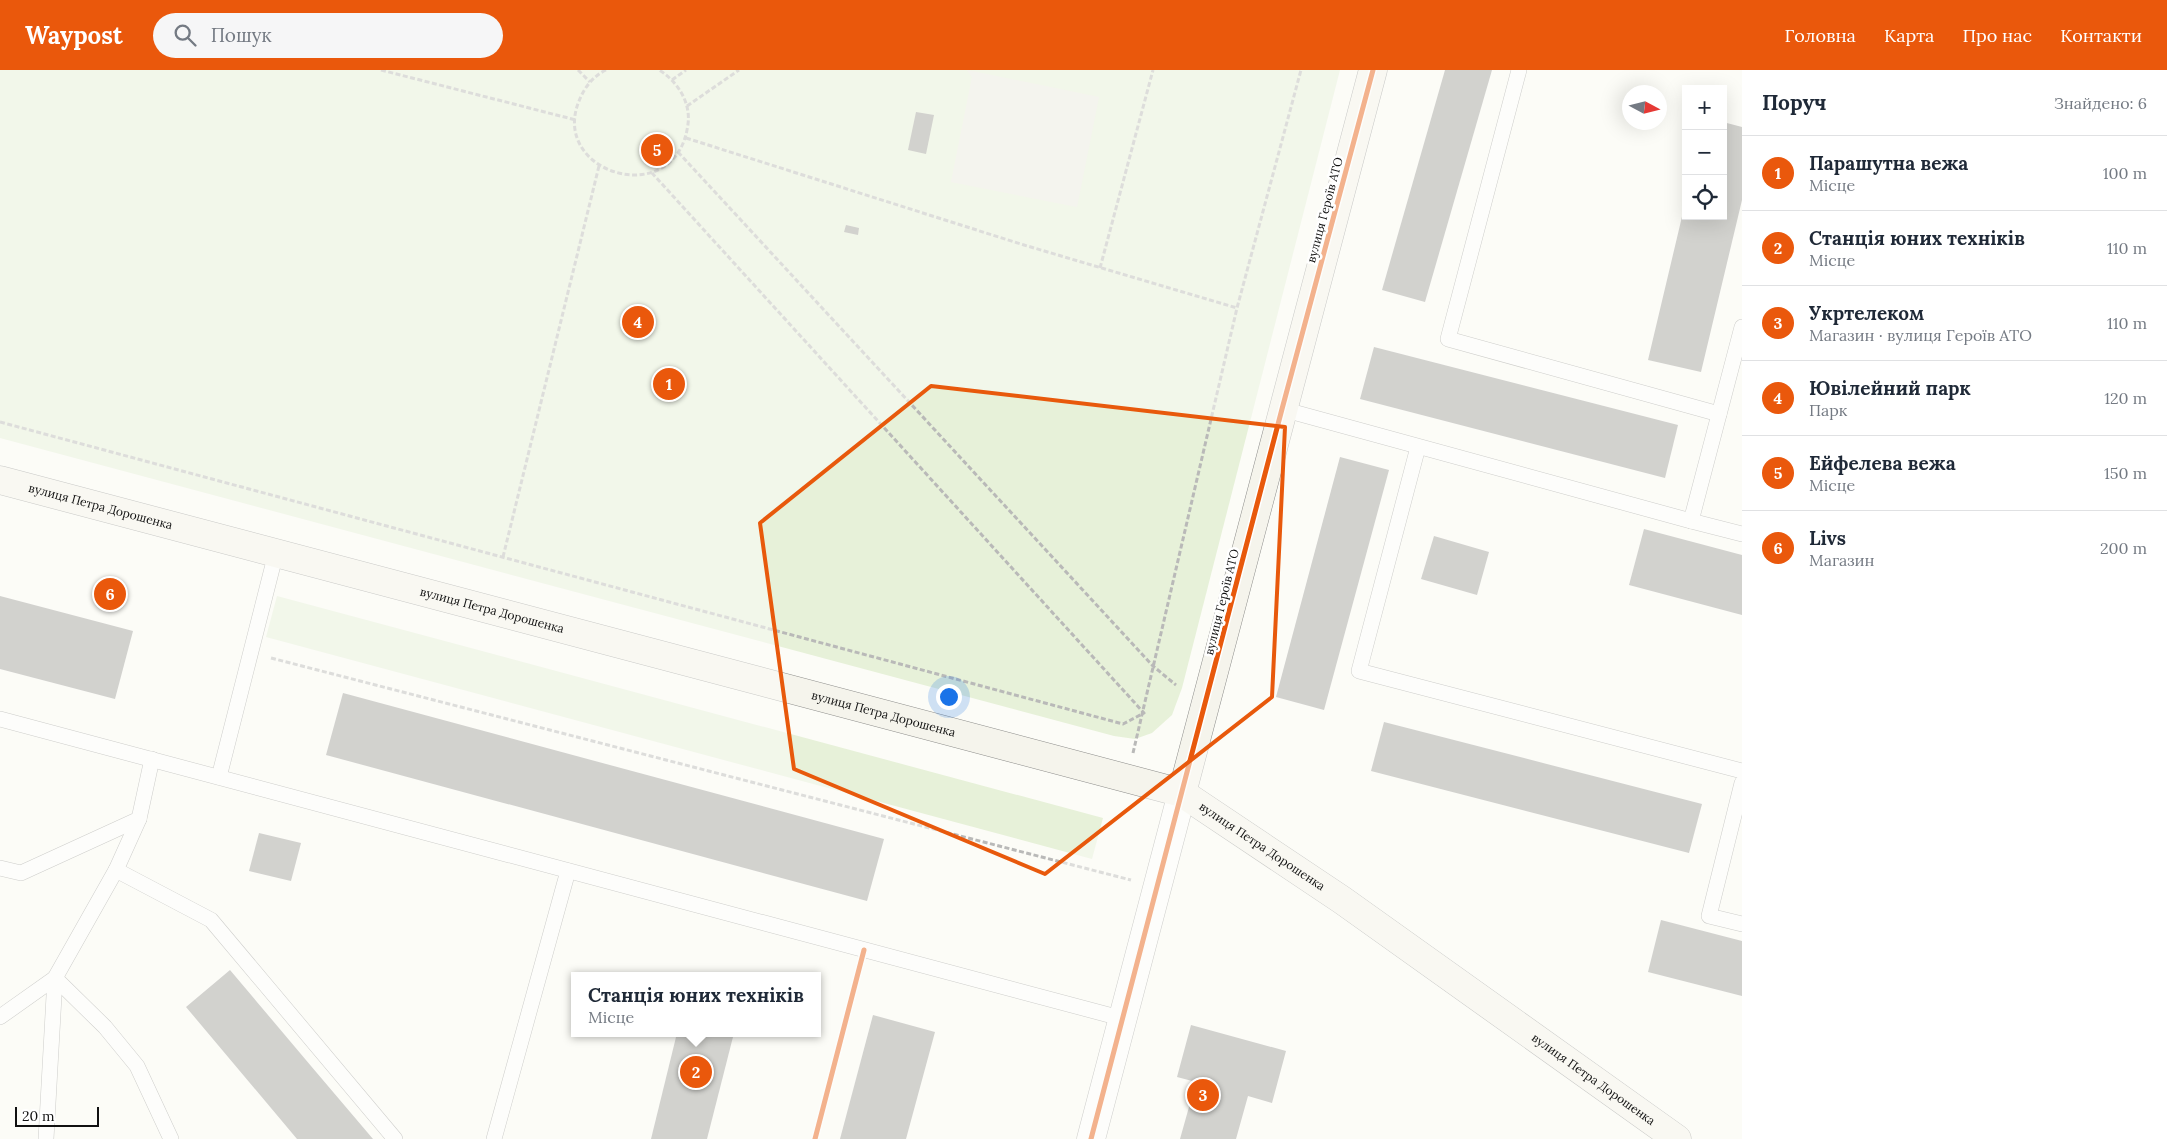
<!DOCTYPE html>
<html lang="uk">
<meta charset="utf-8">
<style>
:root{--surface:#fff;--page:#f6f6f7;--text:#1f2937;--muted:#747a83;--line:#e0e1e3;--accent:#ea580c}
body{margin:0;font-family:Lora,serif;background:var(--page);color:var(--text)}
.controls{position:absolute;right:15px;top:15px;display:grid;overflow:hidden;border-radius:0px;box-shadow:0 5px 20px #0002}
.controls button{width:45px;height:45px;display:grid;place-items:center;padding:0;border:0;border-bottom:1px solid var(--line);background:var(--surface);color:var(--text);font:25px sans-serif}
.compass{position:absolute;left:1622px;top:15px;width:45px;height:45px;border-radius:50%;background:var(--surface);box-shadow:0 5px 20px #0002;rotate:97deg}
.scale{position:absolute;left:15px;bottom:12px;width:84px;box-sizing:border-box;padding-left:5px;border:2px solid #111;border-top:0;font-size:14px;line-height:18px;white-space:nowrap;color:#111;-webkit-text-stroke:4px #fff;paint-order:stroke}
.you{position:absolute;left:948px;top:626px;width:18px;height:18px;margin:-12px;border:4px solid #fff;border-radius:50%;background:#1a73e8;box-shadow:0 0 0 8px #1a73e833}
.badge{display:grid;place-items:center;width:32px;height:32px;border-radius:50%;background:var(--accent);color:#fff;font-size:16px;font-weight:700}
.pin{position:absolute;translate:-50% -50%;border:2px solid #fff;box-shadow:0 1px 5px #0006}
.popup{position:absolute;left:571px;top:902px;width:250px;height:65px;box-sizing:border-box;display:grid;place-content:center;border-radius:0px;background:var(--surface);filter:drop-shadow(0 1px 4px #0005);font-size:16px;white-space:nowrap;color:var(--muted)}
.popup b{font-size:19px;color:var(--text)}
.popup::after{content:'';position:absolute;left:50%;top:100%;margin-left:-10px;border:10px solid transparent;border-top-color:var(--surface)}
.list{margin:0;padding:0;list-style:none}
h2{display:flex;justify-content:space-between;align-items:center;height:65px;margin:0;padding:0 20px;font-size:21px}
h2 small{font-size:16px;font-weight:400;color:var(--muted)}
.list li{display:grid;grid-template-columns:32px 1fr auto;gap:15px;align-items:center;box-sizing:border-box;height:75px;padding:0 20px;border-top:1px solid var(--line)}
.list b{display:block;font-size:19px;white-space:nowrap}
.list p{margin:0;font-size:16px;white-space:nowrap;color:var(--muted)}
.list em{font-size:16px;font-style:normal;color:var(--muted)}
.icon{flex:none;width:28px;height:28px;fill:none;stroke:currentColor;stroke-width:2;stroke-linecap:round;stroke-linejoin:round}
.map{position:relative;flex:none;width:1742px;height:1069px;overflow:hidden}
header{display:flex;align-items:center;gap:30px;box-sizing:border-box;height:70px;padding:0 25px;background:var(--accent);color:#fff}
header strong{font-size:24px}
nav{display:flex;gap:28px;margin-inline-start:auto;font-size:18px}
.search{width:350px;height:45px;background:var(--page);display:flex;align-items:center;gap:12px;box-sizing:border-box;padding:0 18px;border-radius:28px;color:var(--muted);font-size:19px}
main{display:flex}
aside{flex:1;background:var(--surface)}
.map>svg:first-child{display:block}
.green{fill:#e7f1d9}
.plaza{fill:#eceae3}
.building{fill:#a09f9c}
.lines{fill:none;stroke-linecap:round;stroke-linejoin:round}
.lane-casing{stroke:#979795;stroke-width:16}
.street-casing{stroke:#979795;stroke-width:29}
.secondary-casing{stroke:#8d8d8b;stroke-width:29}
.path{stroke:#b9b9b8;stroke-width:3;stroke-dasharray:5 2.5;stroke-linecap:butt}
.lane{stroke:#fffffe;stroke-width:15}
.street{stroke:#fffffe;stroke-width:28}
.secondary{stroke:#f5f4ec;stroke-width:28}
.cycleway-casing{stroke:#fff;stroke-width:8}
.cycleway{stroke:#e8590c;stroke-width:5}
.marked{fill:none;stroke:#e8590c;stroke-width:4;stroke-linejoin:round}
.labels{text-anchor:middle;stroke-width:5;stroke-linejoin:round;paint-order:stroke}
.street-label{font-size:12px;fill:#111;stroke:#fff}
</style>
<header>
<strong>Waypost</strong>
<div class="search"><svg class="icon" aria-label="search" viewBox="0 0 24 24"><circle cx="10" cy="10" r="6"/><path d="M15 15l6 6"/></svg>Пошук</div>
<nav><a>Головна</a><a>Карта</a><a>Про нас</a><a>Контакти</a></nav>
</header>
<main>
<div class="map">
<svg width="1742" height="1069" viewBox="0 0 1742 1069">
<rect width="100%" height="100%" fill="#fcfcf7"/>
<!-- green -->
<g class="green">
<polygon points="0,0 1340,0 1182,618 1172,645 1152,663 1135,669 1114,666 0,368"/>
<polygon points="277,526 1103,748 1092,789 266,567"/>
</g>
<!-- plaza -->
<polygon class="plaza" points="967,0 1099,27 1077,137 951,112 972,7"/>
<!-- building -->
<g class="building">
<polygon points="1445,0 1492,0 1425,232 1382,220"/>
<polygon points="916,42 934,45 926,84 908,80"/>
<polygon points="1723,52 1742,57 1742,130 1701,302 1648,290 1685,134 1686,146 1723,146"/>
<polygon points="846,155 859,158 858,165 844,162"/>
<polygon points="1374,277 1678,355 1665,408 1360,329"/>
<circle cx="669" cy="314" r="13"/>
<polygon points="1340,387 1389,400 1324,640 1276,627"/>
<polygon points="1644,459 1742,485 1742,545 1629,515"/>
<polygon points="1434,466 1489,482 1477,525 1421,509"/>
<polygon points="0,526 133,561 115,629 0,599"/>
<polygon points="343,623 884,769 867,831 326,685"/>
<polygon points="1384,652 1702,734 1689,783 1371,701"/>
<polygon points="259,763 301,773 291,811 249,801"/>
<polygon points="1661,850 1742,871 1742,926 1648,902"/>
<polygon points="230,900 311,996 373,1069 297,1069 186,937"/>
<polygon points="873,945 935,962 906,1069 840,1069"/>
<polygon points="1191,955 1286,981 1272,1033 1248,1026 1236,1069 1180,1069 1196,1012 1177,1007"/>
<polygon points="677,963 734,963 707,1069 651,1069"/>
</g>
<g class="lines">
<!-- lane casing -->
<g class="lane-casing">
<g id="lane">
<polyline points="1519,0 1448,269 1719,344"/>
<polyline points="1282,339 1691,451 1742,257"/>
<polyline points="1418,377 1359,601 1742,701"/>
<polyline points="1691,451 1742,464"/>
<polyline points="0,649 1124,949"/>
<polyline points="219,707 276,483"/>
<polyline points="1742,713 1709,846 1742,854"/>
<polyline points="0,798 21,803 139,749"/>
<polyline points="116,800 211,850 395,1069"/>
<polyline points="0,947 55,908 105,957 137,996 171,1069"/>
<polyline points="46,1069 55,908 116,800 139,749 152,689"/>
<polyline points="494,1069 568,801"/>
</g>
</g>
<!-- street casing -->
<g class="street-casing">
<polyline id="street" points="1091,1069 1182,723"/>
</g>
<!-- secondary casing -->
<g class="secondary-casing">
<g id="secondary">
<path id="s1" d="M0,410L1182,723L1342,830L1677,1069"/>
<polyline points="1182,723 1373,0"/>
</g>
</g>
<!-- path -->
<g class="path">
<polyline points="381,0 576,50"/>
<polyline points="578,0 590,12"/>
<path d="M606,0C593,6 584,18 579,31C549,104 677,142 688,54C691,32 677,11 659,0"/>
<polyline points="672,10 686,0"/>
<polyline points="687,36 739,0"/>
<polyline points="686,68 1024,175 1237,238"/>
<polyline points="678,82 1153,596 1176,615"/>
<polyline points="1100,198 1153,0"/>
<polyline points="0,352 1123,654 1144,643 652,103"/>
<polyline points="503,487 599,96"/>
<polyline points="271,588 1131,810"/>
<polyline points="1133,683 1237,238 1301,0"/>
</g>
<!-- lane -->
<use href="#lane" class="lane"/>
<!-- street -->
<use href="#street" class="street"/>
<!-- secondary -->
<use href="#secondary" class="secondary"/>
<!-- cycleway casing -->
<g class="cycleway-casing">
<g id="cycleway">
<polyline points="815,1069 864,880"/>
<polyline points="1091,1069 1282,339 1373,0"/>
</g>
</g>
<!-- cycleway -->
<use href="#cycleway" class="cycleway"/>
</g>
<!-- marked area -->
<path d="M0 0H1742V1069H0ZM931,316L1285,357L1272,627L1045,804L794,699L760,453Z" fill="#fcfcf7" fill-opacity=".55" fill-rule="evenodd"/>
<path class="marked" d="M931,316L1285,357L1272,627L1045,804L794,699L760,453Z"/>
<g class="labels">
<!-- street labels -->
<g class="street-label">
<text transform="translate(1325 140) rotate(-75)" y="4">вулиця Героїв АТО</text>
<text dy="4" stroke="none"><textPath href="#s1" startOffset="104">вулиця Петра Дорошенка</textPath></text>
<text transform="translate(1222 532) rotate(-76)" y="4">вулиця Героїв АТО</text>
<text dy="4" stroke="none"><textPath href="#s1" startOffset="509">вулиця Петра Дорошенка</textPath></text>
<text dy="4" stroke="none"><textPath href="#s1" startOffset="914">вулиця Петра Дорошенка</textPath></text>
<text dy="4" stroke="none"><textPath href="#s1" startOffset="1319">вулиця Петра Дорошенка</textPath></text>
<text dy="4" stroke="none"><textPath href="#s1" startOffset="1724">вулиця Петра Дорошенка</textPath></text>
</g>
</g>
</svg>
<div class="controls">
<button>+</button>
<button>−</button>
<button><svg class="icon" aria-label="locate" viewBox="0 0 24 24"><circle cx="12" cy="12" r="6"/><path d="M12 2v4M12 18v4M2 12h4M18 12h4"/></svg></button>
</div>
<svg class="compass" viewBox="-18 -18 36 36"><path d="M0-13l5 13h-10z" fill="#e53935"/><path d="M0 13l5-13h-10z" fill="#747a83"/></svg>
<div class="scale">20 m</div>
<div class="you"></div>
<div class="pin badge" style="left:669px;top:314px">1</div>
<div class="pin badge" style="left:696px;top:1002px">2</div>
<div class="popup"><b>Станція юних техніків</b>Місце</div>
<div class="pin badge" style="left:1203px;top:1025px">3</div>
<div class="pin badge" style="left:638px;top:252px">4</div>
<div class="pin badge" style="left:657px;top:80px">5</div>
<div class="pin badge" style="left:110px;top:524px">6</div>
</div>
<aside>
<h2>Поруч<small>Знайдено: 6</small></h2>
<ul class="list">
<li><span class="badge">1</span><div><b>Парашутна вежа</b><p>Місце</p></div><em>100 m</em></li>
<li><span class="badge">2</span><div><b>Станція юних техніків</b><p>Місце</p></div><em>110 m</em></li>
<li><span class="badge">3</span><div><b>Укртелеком</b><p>Магазин · вулиця Героїв АТО</p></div><em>110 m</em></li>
<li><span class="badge">4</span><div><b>Ювілейний парк</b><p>Парк</p></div><em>120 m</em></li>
<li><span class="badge">5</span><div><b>Ейфелева вежа</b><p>Місце</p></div><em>150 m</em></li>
<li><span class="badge">6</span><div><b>Livs</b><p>Магазин</p></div><em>200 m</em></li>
</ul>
</aside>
</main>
